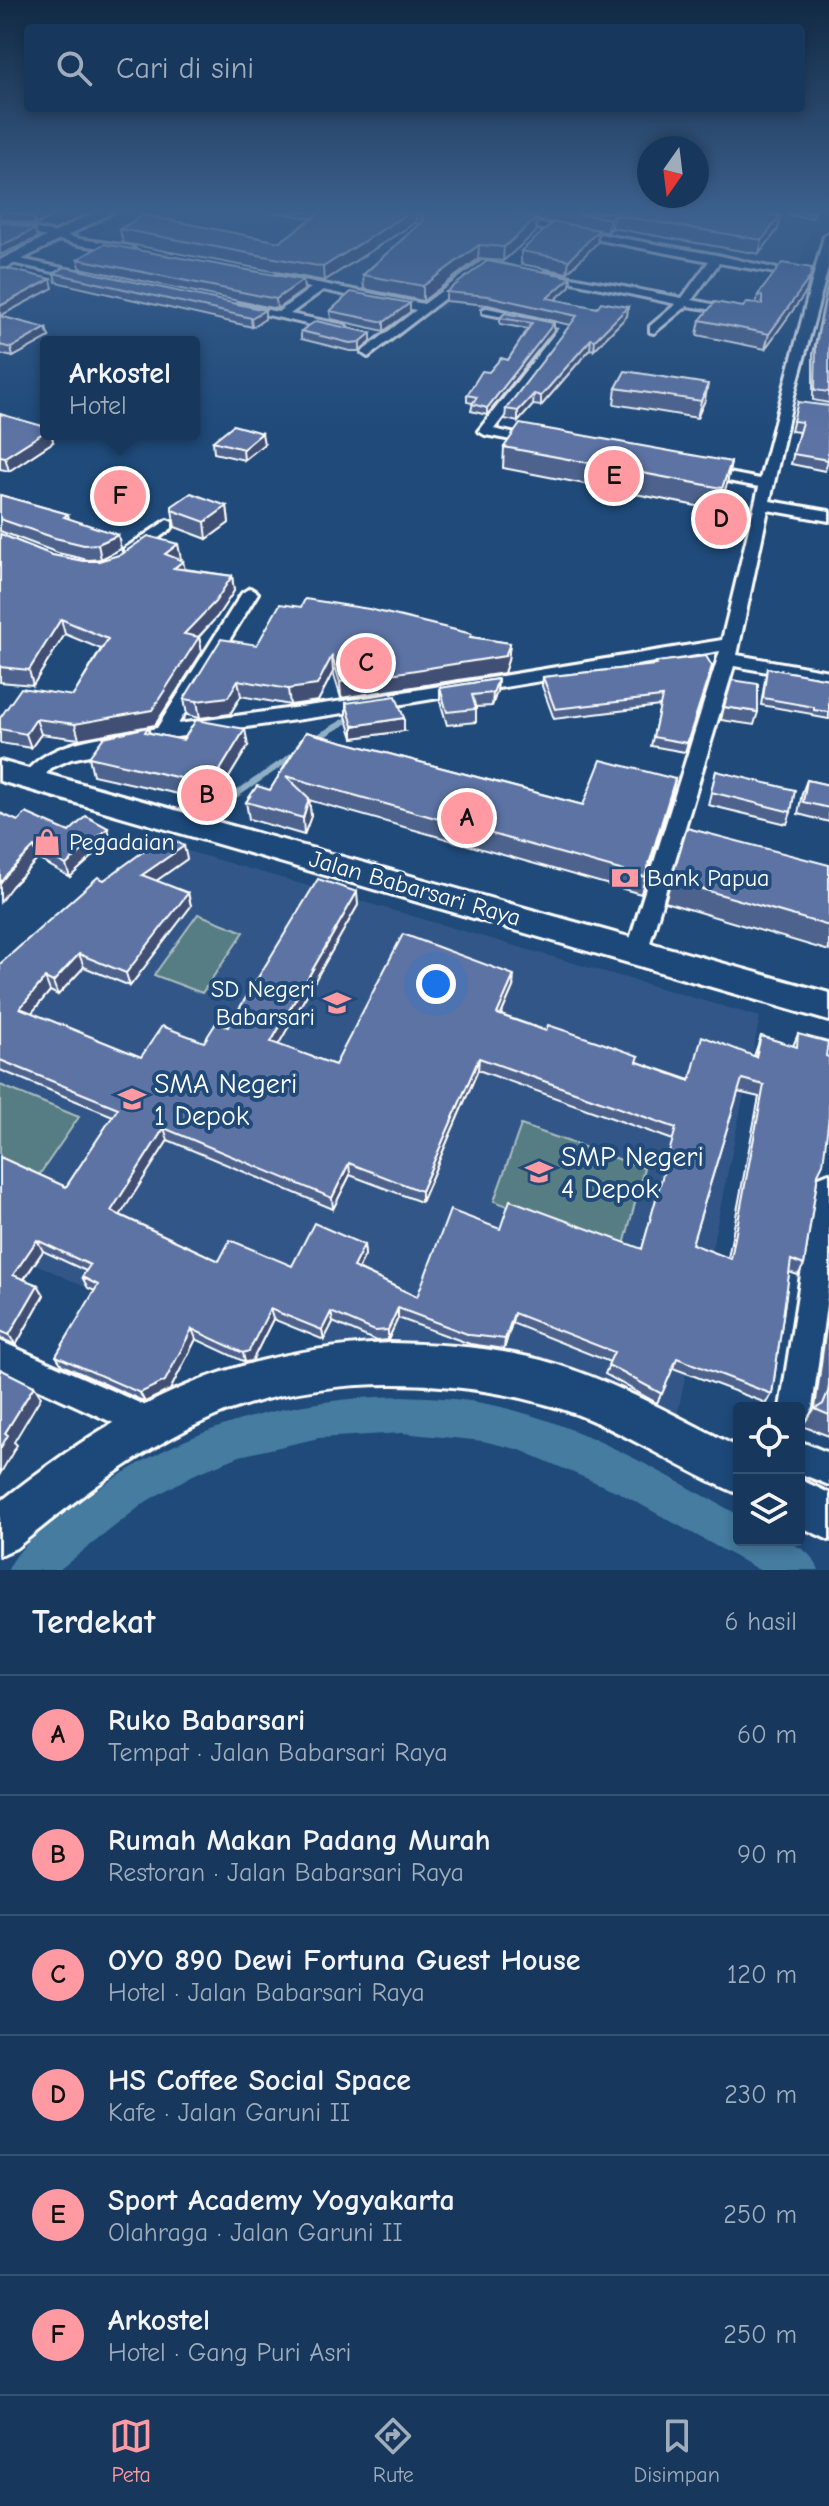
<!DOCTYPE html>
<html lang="id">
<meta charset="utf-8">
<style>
:root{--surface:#17385c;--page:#203f62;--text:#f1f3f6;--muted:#9eacbb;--line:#365272;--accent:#ff9aa2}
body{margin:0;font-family:"Comic Neue",sans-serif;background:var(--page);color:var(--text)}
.controls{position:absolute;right:24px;bottom:24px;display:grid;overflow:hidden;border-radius:8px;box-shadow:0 4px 12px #0003}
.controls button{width:72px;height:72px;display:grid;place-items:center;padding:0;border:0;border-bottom:2px solid var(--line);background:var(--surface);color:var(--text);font:40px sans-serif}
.compass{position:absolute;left:637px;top:136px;width:72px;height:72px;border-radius:50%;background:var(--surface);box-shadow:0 4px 12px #0003;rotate:194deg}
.you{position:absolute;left:436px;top:984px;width:28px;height:28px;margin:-20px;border:6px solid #fff;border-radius:50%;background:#1a73e8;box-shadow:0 0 0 12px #1a73e833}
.badge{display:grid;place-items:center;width:52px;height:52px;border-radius:50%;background:var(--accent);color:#111;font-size:26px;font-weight:700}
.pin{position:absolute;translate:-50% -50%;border:4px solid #fff;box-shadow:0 2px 8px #0006}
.popup{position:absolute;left:40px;top:336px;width:160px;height:104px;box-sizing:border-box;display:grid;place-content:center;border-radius:8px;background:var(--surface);filter:drop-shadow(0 2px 6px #0005);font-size:26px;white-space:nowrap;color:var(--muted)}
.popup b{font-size:30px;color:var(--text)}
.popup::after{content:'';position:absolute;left:50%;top:100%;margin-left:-16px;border:16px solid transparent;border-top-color:var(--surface)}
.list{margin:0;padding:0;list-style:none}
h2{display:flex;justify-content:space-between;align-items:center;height:104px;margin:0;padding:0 32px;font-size:34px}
h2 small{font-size:26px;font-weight:400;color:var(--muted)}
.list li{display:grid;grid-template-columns:52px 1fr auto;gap:24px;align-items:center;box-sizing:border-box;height:120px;padding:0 32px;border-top:2px solid var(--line)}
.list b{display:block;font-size:30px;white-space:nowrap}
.list p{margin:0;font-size:26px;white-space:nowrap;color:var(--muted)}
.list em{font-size:26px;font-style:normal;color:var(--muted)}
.icon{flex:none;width:44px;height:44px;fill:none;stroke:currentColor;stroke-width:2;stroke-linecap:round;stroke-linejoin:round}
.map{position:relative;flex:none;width:829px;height:1570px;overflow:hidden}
.search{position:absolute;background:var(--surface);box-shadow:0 4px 12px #0003;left:24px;right:24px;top:24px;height:88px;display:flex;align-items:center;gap:20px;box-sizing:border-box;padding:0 28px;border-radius:8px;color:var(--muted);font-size:30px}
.sheet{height:824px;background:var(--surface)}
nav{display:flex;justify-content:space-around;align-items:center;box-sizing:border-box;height:112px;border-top:2px solid var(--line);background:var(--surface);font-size:22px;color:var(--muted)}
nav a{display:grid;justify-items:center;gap:4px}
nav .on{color:var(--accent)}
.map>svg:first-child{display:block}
.built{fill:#315687}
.green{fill:#567d83;stroke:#aabec1;stroke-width:2}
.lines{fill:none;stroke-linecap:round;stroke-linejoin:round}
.stream{stroke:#8fb0c6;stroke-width:6}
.canal{fill:#447ca0;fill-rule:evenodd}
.street-casing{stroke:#fff;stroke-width:6}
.secondary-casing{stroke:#fff;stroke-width:6}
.street{fill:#1f4a7a;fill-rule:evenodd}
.secondary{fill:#1f4a7a;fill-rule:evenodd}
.wall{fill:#4e638d;stroke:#fff;stroke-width:2;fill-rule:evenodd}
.shaded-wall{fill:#405073;stroke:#fff;stroke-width:2}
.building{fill:#5b73a4;stroke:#fff;stroke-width:2;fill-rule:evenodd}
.labels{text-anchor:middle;stroke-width:8;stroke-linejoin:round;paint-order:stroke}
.poi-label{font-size:24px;fill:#fff;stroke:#1f4a7a;text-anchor:start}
.street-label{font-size:24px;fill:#fff;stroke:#1f4a7a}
.near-poi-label{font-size:28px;fill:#fff;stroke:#1f4a7a;text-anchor:start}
</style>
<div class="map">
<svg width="829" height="1570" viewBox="0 0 829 1570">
<rect width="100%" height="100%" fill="#1f4a7a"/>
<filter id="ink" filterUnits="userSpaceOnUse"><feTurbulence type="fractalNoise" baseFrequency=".0125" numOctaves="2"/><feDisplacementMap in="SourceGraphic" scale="16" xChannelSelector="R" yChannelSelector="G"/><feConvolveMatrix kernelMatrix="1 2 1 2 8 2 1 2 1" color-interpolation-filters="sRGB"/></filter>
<g filter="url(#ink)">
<!-- built -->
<g class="built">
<polygon points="142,212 423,212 538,233 441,310 95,235"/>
<polygon points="570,212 818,212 796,270 553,226"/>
<polygon points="167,845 760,1017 676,1421 321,1350 366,1255 316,1232 250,1365 0,1247 0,983"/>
</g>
<!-- green -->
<g class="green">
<polygon points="198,914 244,932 202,993 154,975"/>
<polygon points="0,1085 79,1117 37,1178 0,1162"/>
<polygon points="521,1125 644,1168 623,1249 494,1201"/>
</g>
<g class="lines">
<!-- stream -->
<g class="stream">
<polyline points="315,739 356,715"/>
<polyline points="218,807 299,751"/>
</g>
<!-- canal -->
<path class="canal" d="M402,1396C429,1397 455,1398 482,1403C573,1419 659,1471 739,1515V1540C770,1540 805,1536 819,1570H759L618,1492L520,1450L483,1441L402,1433L319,1438L240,1456L193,1475L147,1501L59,1570H8C18,1546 43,1531 63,1515C167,1433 271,1399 402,1396Z"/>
<!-- street casing -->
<g class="street-casing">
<g id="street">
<polygon points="454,212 475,212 717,255 786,271 781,274 719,263 692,300 741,310 741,314 687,306 654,333 650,332 650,326 676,304 540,275 545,272 682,298 709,261"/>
<polygon points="0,220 80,239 129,246 134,249 129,252 80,245 0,226"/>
<path d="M829,233L828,268L792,403L770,501L829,511V521L768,510L737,655L829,671V683L734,666L645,959L637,961L629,959L626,952L720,651L379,708L163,739L71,759L51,768L38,784H24L21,779C47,737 113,737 157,728L242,593L250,588L258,593L178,724L379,696L722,640L759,487L702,476L695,472L702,468L760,479L824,236Z"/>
<polygon points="11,257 86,273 92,276 86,279 7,262 6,260"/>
<polygon points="482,261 514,268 509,271 484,268 368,357 362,353 364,350 416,310 323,290 290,314 345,325 347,328 341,332 233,307 239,304 278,312 311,288 274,280 272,278 278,275 424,304"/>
<polygon points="487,308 573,326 494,429 542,440 542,446 485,435 478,431 559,328 483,313 483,309"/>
<polygon points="167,520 172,522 172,528 136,555 124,555 124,549"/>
<polygon points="829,1173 829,1283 812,1408 807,1419 799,1422 799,1408 780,1408 815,1186 819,1177"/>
<polygon points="0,1341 164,1414 169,1425 164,1436 153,1441 0,1371"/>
<polygon points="799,1441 829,1453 829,1485 799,1473"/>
</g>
</g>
<!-- secondary casing -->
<g class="secondary-casing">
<g id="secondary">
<polygon points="95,212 113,212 0,271 0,260"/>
<polygon points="0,761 829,993 829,1021 0,781"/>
<path d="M391,1343C446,1344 502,1348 555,1364C620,1384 679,1418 739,1448V1494C683,1471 633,1436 576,1414C469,1375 317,1372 213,1417C140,1449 77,1499 16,1548L0,1555V1502C125,1403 229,1349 391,1343Z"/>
<polygon points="799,1479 829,1493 829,1540 799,1526"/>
</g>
</g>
<!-- street -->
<use href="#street" class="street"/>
<!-- secondary -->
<use href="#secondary" class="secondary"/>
</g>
<!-- wall -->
<g class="wall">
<polygon points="0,212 60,212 35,225 0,218"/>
<polygon points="270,212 755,212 780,216 778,229 759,254 612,228 608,232 599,231 597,243 567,273 521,264 521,251 554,223 536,220 536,232 503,261 478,259 423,301 364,289 363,275 418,225 416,222 324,281 123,243 120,229 280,242 312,218"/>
<polygon points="787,212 815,212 812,218 787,215"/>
<polygon points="78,259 303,280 304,290 277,309 80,268"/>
<polygon points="812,268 806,292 765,349 697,335 700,320 756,304 758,295"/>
<polygon points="54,273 265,310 265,319 252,327 56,282"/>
<polygon points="571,277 570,286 555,300 597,308 628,307 627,316 594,350 590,349 541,406 533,405 518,422 505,419 506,409 570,325 488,305 446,301 446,292"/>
<polygon points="829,278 829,403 813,400 813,354"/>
<polygon points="410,303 410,312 384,331 331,319 330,311"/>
<polygon points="505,313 554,330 487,415 471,411 473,403 467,402 467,395 489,372 508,360 528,329 500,324 500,318"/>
<polygon points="0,316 49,337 13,357 0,354"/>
<polygon points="301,331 371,333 371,342 360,351 350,351 301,339"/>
<polygon points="616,388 705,400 697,418 614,404"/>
<polygon points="798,402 829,457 825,471 791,464 799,432 791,431"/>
<polygon points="0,414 53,442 9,471 0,469"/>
<polygon points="213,441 264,444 244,460 214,453"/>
<polygon points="504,447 731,462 727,484 717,510 503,468"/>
<polygon points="0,495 68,514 69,519 118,535 121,549 101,559 88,560 58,553 0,531"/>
<polygon points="227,506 229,523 207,539 175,527 172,510"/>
<polygon points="0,534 52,555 83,561 181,559 180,560 185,569 232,576 234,591 217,617 199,637 202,652 155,725 79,739 41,734 31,748 0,743 0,718 73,696 101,649 65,634 33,685 0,682"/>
<polygon points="472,637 510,643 508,660 504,673 341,698 333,672 318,701 290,705 241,696 230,714 200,718 187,715 184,699 257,645"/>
<polygon points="656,662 712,666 685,752 651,746 660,706 554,719 542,686 543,677 655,665"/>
<polygon points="767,668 829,679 829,719 812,716 812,714 761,705"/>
<polygon points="498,679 497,691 492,706 476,707 476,722 447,725 440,701 440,688"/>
<polygon points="346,703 404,731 353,738 346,716"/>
<polygon points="724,707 758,712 754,725 721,720"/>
<polygon points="148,727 150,733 183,740 248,746 214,802 93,775 89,757"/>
<polygon points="306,732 583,805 675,779 671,797 641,894 309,800 311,816 304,835 249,819 246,802 270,790"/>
<polygon points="716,771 791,812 787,824 708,805"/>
<polygon points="807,780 829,785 829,822 798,814 802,793"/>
<polygon points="18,821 69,832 111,840 70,877 38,859 12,886"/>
<path d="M187,859L156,881L188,893L191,906L130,986L84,967L58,995L50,991L31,1013L141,1057L204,1042L228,1027L358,905L278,1045L335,1065L513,987L501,1015L690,1080L754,1056L761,1036L793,1046L798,1034L826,1056L818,1174L804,1265L798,1275L789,1272L772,1394L766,1403L673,1368L657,1403L605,1374L610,1362L512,1323L504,1349L470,1344L398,1318L388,1340L376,1341L333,1322L324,1340L273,1319L252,1361L245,1362L196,1339L170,1390L145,1402L62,1365L56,1356L95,1291L88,1288L82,1277L86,1271L43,1251L24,1280L38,1285L44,1295L16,1345L0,1338V1157L66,1187L113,1116L0,1070V964L104,880ZM478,1070L673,1140L642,1249L500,1229L417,1297L358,1269L365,1255L364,1245L292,1266L219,1261L120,1215L168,1140L333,1209L350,1175L421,1202ZM738,1092L759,1097L728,1258L692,1244Z"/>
<polygon points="829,865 829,951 665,902 671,880"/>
<polygon points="829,1305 829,1436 802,1426 815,1408"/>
</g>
<!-- shaded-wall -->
<g class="shaded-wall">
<polygon points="43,212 60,212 35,225 34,217"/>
<polygon points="410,212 416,212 416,222 324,281 323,267"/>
<polygon points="614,215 612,228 608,232 610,219"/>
<polygon points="780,216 778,229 759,254 762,240"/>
<polygon points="537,218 536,232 503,261 504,247"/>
<polygon points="35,229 37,238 0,255 0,246"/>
<polygon points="599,230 597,243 567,273 569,260"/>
<polygon points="479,245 478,259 423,301 423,286"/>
<polygon points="571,277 570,286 546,308 547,298"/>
<polygon points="810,277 806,292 765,349 769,334"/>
<polygon points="51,279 53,288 0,316 0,306"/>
<polygon points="303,280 304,290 277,309 276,299"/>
<polygon points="410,303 410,312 384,331 384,322"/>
<polygon points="628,307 627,316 594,350 595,340"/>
<polygon points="265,310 265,319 252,327 251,318"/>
<polygon points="554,323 554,330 487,415 487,408"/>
<polygon points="46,328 49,337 13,357 11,348"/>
<polygon points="371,333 371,342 360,351 360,342"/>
<polygon points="591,339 590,349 541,406 541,396"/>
<polygon points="708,384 705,400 697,418 701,401"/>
<polygon points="534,394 533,405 518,422 518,411"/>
<polygon points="46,431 46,434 52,434 53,442 9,471 5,457"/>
<polygon points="262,433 264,444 244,460 243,449"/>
<polygon points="731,462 727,484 717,510 722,488"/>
<polygon points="227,506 229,523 207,539 205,522"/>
<polygon points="118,535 121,549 101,559 98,544"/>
<polygon points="178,544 181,559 167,568 165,554"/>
<polygon points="183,561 186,575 174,568"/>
<polygon points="232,576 234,591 217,617 187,649 184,634"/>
<polygon points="61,619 65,634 33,685 29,670"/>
<polygon points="199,637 202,652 155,725 79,739 75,724"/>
<polygon points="510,643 508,660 504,673 341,698 340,682"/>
<polygon points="332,656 333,672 318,701 290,705 288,689"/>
<polygon points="498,679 497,691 492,706 493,693"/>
<polygon points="238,680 241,696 230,714 200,718 197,701"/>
<polygon points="404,718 404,731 353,738 353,726"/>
<polygon points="36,719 41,734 31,748 26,734"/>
<polygon points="245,729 248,746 214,802 211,785"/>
<polygon points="675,779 671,797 641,894 645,877"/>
<polygon points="309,798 311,816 304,835 303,818"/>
<polygon points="108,828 111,840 70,877 66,865"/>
<polygon points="184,846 187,859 146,888 142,875"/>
<polygon points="34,847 38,859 12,886 0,902 0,883 7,874"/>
<polygon points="357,892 358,905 273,1054 271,1042"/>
<polygon points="188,893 191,906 130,986 126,973"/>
<polygon points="79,954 84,967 58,995 53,982"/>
<polygon points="514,975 513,987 496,1026 497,1014"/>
<polygon points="45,978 50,991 25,1021 20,1008"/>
<polygon points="479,1058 478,1070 421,1202 421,1191"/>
<polygon points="164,1128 168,1140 116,1222 111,1211"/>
<polygon points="349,1163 350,1175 333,1209 332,1198"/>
<polygon points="37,1240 43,1251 19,1286 13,1275"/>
<polygon points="364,1245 365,1255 354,1277 353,1267"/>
<polygon points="38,1285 44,1295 16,1345 9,1335"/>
<polygon points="398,1308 398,1318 388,1340 388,1330"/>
<polygon points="270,1309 273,1319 252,1361 245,1362 243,1353"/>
<polygon points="331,1312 333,1322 324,1340 322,1330"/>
<polygon points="514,1313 512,1323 504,1349 505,1339"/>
<polygon points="192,1329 196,1339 170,1390 145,1402 140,1393"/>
<polygon points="34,1386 41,1397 14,1442 17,1445 0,1474 0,1449 5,1433"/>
</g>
<!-- building -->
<g class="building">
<polygon points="9,212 43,212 34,217"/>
<polygon points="321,212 410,212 323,267 120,229 144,215 280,242"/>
<polygon points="418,212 505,212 537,218 504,247 479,245 423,286 363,275 424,220"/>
<polygon points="570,212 755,212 780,216 762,240 614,215 610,219"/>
<polygon points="0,221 35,229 0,246"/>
<polygon points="554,222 599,230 569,260 521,251"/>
<polygon points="104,244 303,280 276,299 78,259"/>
<polygon points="487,261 571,277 547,298 597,308 601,302 628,307 595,340 591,339 541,396 534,394 518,411 506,409 577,316 488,296 446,292"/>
<polygon points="782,263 812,268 810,277 769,334 700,320 715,302 743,307 746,303 762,304 762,296 758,295"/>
<polygon points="0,267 51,279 0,306"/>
<polygon points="65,267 265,310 251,318 54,273"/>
<polygon points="829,280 829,392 815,390 816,344"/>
<polygon points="351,292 410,303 384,322 330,311"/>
<polygon points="505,313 554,323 487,408 472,404 477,397 467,395 482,371 489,372 501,358 508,360 532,323 500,318"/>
<polygon points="0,316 46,328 11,348 0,345"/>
<polygon points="316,321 371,333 360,342 350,343 301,331"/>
<polygon points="625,371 708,384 701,401 616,388"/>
<polygon points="798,402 829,406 828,460 793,454 802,422 793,421"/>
<polygon points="0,414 46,427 46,431 5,457 0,456"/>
<polygon points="520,424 731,462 722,488 504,447"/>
<polygon points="233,425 262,433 243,449 213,441"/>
<polygon points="191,493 227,506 205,522 172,510 172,506"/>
<polygon points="0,495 68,514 64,517 118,535 98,544 84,545 55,538 0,519"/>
<polygon points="0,534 52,555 83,561 99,561 122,554 148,536 178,544 165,554 183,561 174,568 232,576 215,602 184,634 199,637 152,710 75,724 36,719 26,734 0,729 0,718 21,688 73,696 108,639 61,619 29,670 0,667"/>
<polygon points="305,599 369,609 472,634 470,637 510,643 505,656 340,682 332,656 317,685 288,689 238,680 228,697 197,701 184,699 221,639 257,645 280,604 301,607"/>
<polygon points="706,656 712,666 687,743 653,737 662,697 555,709 543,677 657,665 656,662"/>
<polygon points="767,668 829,679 829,712 814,710 814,707 763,698"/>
<polygon points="498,679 493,693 472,695 476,709 447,712 440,688"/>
<polygon points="732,680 758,684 758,712 724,707"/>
<polygon points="396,696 404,718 353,726 346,703"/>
<polygon points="196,720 245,729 211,785 89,757 104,737 148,727 145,732 183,740"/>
<polygon points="306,732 583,805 601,760 675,779 645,877 286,776 309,798 303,818 246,802 257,786 270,790"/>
<polygon points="716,771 795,790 791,812 711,792"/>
<polygon points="807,780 829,785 829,808 803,802"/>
<polygon points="0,813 18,821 26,813 69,832 86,816 108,828 66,865 34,847 7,874 0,883"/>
<polygon points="687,828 829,865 829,926 671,880"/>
<path d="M166,835L184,846L142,875L188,893L126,973L79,954L53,982L45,978L20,1008L141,1057L162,1026L204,1042L216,1023L228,1027L318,879L357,892L271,1042L335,1065L403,934L514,975L497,1014L546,1031L548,1025L602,1043L639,1056L637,1062L690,1081L702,1036L756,1057L761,1036L797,1047L798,1034L828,1042L826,1056L829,1057V1116L823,1164L818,1174L804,1265L791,1260L772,1394L677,1358L662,1394L608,1365L614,1352L514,1313L505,1339L470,1335L398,1308L388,1330L375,1331L331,1312L322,1330L270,1309L249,1351L243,1353L192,1329L165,1381L140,1393L56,1356L98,1285L82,1277L90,1265L37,1240L13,1275L38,1285L9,1335L0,1331V1157L66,1187L118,1108L0,1060V964L98,877L104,880ZM479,1058L676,1128L642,1249L510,1200L500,1229L450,1210L417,1297L353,1267L364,1245L314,1223L292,1266L230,1240L219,1261L111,1211L164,1128L332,1198L349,1163L421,1191ZM742,1079L764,1085L731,1259L692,1244Z"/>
<polygon points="0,1369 34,1386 5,1433 8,1435 0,1449"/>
<polygon points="829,1386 829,1415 815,1409 823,1404 828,1392"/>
</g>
</g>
<!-- sky -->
<linearGradient id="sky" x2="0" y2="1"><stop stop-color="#112943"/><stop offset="0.49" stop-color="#3c608d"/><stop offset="1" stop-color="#3c608d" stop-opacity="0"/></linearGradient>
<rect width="829" height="432" fill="url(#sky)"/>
<!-- icons -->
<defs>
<g id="shop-bare" transform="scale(2.16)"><path d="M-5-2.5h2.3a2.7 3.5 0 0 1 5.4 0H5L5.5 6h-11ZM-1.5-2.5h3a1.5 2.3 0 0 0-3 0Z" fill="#ff9aa2" stroke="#1f4a7a" stroke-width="2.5" paint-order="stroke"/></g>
<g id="bank-bare" transform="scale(2.16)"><path d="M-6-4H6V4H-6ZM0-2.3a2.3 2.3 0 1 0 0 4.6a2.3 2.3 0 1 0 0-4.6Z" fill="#ff9aa2" stroke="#1f4a7a" stroke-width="2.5" paint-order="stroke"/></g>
<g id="school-bare" transform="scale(2.16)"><path d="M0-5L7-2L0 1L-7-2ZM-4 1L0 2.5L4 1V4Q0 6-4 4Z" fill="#ff9aa2" stroke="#1f4a7a" stroke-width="2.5" paint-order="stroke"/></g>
</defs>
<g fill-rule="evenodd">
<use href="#shop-bare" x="47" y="842"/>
<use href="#bank-bare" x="625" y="878"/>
<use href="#school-bare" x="337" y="1003"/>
<use href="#school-bare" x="132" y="1099"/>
<use href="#school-bare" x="539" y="1172"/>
</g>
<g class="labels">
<!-- poi labels -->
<g class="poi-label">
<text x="69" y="850">Pegadaian</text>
<text x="647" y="886">Bank Papua</text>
<text x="315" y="997" text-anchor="end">SD Negeri<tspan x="315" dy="28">Babarsari</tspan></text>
</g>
<!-- street labels -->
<g class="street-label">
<text transform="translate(415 888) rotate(16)" y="8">Jalan Babarsari Raya</text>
</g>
<!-- near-poi labels -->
<g class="near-poi-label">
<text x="154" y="1093">SMA Negeri<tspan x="154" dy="32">1 Depok</tspan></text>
<text x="561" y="1166">SMP Negeri<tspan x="561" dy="32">4 Depok</tspan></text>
</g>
</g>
</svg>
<div class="controls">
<button><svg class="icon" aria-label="locate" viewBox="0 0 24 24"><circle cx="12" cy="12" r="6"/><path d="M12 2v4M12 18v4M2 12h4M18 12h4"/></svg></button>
<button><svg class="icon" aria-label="layers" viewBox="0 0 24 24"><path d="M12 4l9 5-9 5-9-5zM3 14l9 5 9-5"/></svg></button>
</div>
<svg class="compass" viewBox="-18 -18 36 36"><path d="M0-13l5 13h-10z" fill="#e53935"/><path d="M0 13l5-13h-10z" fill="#9eacbb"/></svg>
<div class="you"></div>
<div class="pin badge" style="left:467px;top:818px">A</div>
<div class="pin badge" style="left:207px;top:795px">B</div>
<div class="pin badge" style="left:366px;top:663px">C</div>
<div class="pin badge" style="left:721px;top:519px">D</div>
<div class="pin badge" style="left:614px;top:476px">E</div>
<div class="pin badge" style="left:120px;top:496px">F</div>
<div class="popup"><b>Arkostel</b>Hotel</div>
<div class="search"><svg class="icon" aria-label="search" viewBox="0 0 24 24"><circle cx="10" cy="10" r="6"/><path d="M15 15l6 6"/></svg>Cari di sini</div>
</div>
<section class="sheet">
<h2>Terdekat<small>6 hasil</small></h2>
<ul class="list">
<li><span class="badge">A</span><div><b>Ruko Babarsari</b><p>Tempat · Jalan Babarsari Raya</p></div><em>60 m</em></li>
<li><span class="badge">B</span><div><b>Rumah Makan Padang Murah</b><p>Restoran · Jalan Babarsari Raya</p></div><em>90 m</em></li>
<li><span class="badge">C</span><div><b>OYO 890 Dewi Fortuna Guest House</b><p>Hotel · Jalan Babarsari Raya</p></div><em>120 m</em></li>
<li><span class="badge">D</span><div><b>HS Coffee Social Space</b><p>Kafe · Jalan Garuni II</p></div><em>230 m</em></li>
<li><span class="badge">E</span><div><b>Sport Academy Yogyakarta</b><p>Olahraga · Jalan Garuni II</p></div><em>250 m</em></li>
<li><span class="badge">F</span><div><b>Arkostel</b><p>Hotel · Gang Puri Asri</p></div><em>250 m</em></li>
</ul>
</section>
<nav>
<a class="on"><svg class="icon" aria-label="map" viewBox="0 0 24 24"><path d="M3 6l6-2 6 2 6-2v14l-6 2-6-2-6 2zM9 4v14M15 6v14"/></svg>Peta</a>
<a><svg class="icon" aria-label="directions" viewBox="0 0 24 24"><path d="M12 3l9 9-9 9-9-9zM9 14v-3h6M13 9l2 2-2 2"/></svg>Rute</a>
<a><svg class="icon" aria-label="saved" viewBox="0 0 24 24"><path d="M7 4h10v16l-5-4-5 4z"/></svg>Disimpan</a>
</nav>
